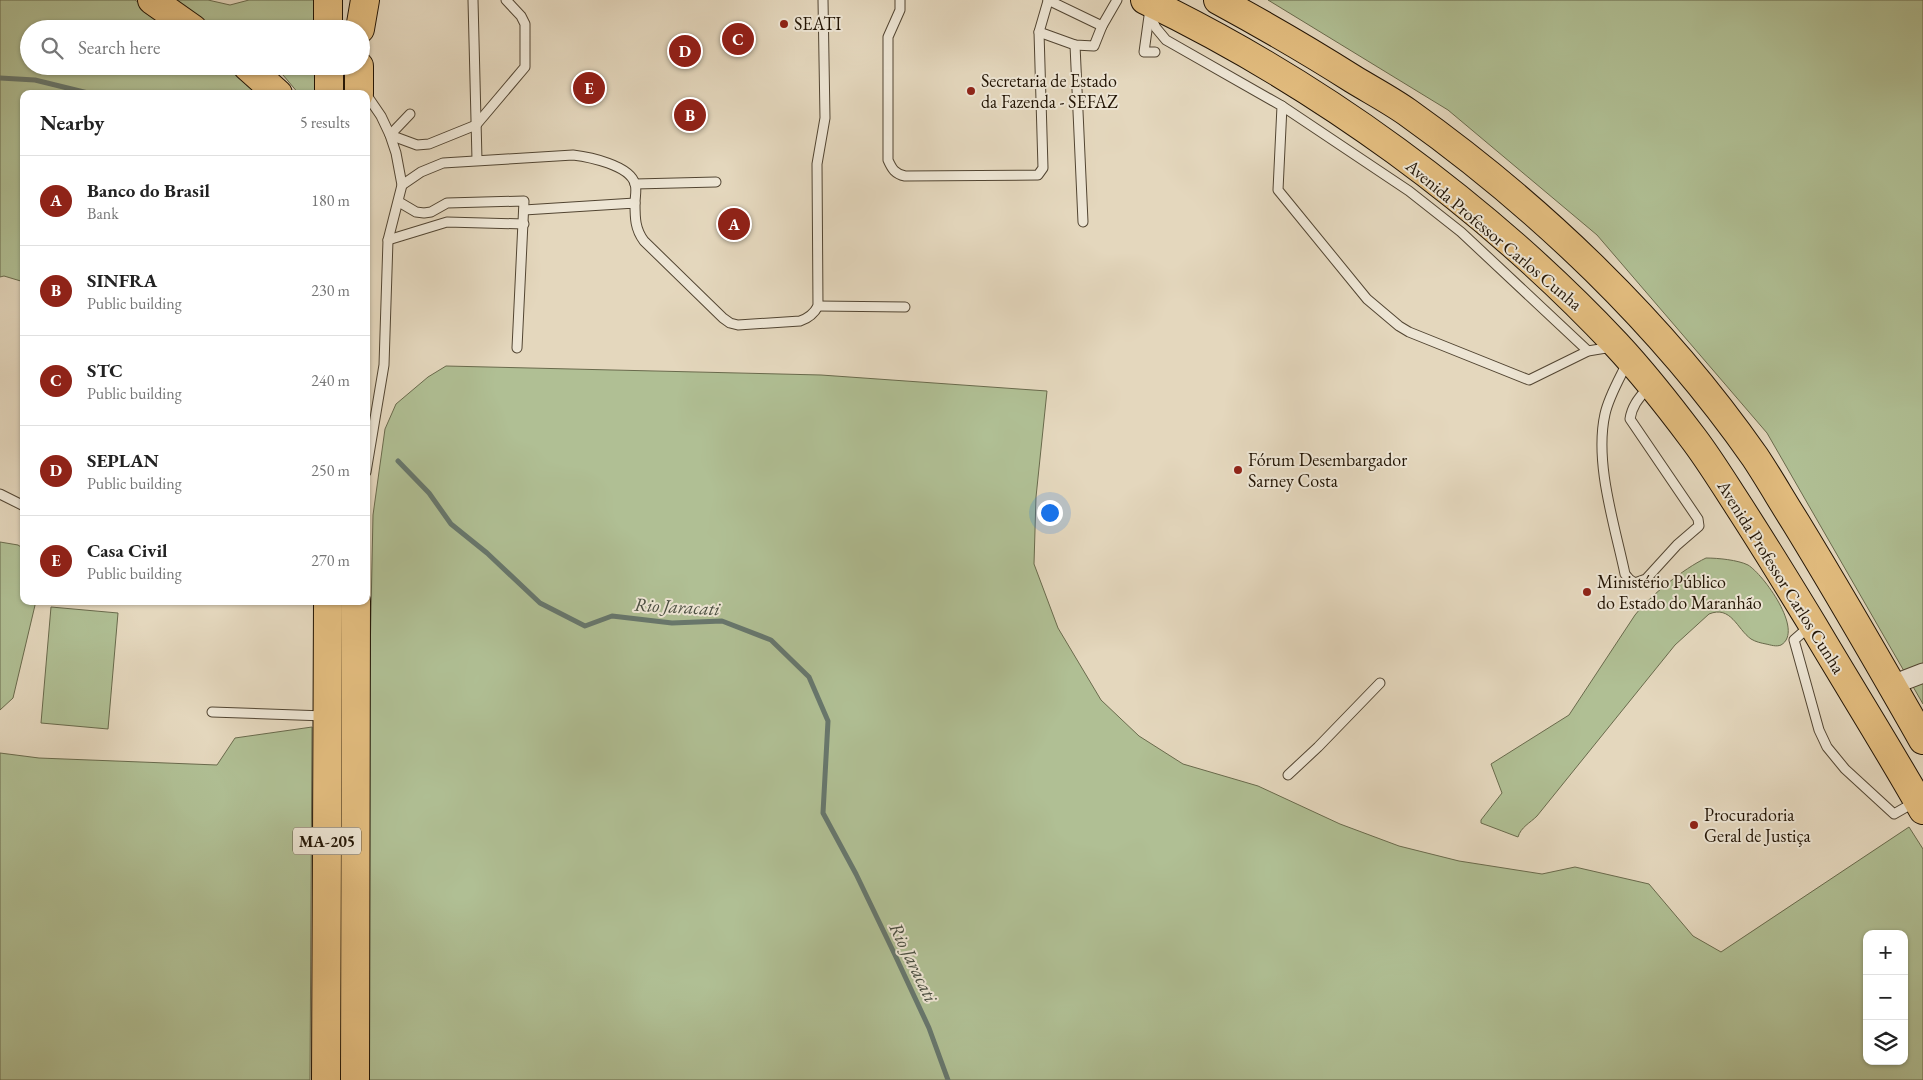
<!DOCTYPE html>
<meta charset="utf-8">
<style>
:root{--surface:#fff;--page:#f2f2f2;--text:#222;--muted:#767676;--line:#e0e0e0;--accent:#8f2418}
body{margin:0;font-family:"EB Garamond",serif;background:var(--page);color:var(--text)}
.controls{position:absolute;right:15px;bottom:15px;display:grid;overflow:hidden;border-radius:10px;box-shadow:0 1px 4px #0004}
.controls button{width:45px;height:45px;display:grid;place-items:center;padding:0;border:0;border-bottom:1px solid var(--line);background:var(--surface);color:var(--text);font:25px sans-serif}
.you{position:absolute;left:1049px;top:512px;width:18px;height:18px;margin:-12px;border:4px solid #fff;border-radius:50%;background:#1a73e8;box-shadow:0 0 0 8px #1a73e833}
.badge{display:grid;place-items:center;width:32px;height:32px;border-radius:50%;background:var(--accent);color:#fff;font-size:16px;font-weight:700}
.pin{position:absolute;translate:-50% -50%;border:2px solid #fff;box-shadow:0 1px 5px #0006}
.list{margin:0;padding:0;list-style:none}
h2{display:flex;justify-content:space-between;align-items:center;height:65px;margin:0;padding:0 20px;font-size:21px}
h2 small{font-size:16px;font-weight:400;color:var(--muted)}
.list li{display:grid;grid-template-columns:32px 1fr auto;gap:15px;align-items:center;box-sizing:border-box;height:90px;padding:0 20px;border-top:1px solid var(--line)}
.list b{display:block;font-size:19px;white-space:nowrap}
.list p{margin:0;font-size:16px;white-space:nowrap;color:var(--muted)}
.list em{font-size:16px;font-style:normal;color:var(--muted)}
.icon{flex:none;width:28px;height:28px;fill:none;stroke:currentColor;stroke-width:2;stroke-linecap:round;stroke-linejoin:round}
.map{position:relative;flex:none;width:1923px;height:1080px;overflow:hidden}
.search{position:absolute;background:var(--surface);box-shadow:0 1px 4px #0004;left:20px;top:20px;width:350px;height:55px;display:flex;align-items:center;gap:12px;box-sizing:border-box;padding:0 18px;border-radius:28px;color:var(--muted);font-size:19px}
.panel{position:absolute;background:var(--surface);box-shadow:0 1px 4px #0004;left:20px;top:90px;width:350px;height:515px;border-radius:10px}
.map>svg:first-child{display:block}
.green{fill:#b0bf94;stroke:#696a4c;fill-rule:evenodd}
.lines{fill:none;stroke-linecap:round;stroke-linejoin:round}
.stream{stroke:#67776d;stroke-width:5}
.service-casing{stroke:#524532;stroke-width:11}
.minor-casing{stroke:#524532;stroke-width:21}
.primary-casing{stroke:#221404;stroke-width:30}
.service{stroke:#ede5d4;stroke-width:9}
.minor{stroke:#ede5d4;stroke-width:19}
.primary{stroke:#e2bc7e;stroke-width:28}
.poi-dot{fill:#8f2418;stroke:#ede5d4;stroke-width:2}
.labels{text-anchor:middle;stroke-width:4;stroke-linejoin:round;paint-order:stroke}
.shield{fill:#ede5d4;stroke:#5f5342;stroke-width:1}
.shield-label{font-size:16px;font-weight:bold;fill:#221404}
.poi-label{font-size:18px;fill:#221404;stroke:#ede5d4;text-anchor:start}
.street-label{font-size:18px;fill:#221404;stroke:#ede5d4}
.water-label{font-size:19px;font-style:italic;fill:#4a4e41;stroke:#ede5d4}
</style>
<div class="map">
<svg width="1923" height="1080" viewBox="0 0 1923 1080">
<rect width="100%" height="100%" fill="#e4d7bd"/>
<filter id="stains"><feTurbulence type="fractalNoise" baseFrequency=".004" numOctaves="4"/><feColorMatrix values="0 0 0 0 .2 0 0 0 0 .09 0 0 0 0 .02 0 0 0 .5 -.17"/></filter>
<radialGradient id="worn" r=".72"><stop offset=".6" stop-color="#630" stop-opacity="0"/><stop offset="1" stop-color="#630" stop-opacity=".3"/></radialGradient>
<!-- green -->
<g class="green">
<polygon points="0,0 135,0 179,29 29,29 29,66 236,66 268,94 24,94 24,282 4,276 0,277"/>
<polygon points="174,0 208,0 230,5 249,0 328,0 328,29 217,29"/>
<polygon points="1268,0 1923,0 1923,704 1767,433 1597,235 1448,110"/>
<polygon points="272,66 329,66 329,94 299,94 283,75"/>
<path d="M446,366L821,375L1047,391L1036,497L1034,564L1058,628L1101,700L1139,736L1183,764L1258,786L1340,824L1399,846L1459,861L1542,874L1575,867L1649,884L1693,936L1721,952L1909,827L1923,849V1080H369V706L373,515L385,429L396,404L428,377ZM1867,934H1904V1061H1867Z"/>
<polygon points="0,542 18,545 24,549 24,601 36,601 13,698 0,710"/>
<path d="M1706,558C1718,558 1738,560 1748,565C1763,574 1805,631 1781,645C1776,647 1771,645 1766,644C1761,643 1756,642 1751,639C1737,629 1731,605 1709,614L1675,645L1537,816C1530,823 1521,827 1518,837L1481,823V820L1502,793L1491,764L1569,715L1635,615C1651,595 1683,569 1706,558Z"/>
<polygon points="51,607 118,613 108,729 41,723"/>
<polygon points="312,727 310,1080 0,1080 0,753 39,758 217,765 235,738"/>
</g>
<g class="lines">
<!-- stream -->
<g class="stream">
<polyline points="0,78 35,80 92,94"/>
<polyline points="398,461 429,493 451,524 487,553 540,603 585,626 612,616 672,623 722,621 771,640 809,677 828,721 823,813 856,874 895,955 929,1028 948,1080"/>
</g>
<!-- service casing -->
<g class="service-casing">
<g id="service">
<polyline points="473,0 477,160"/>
<path d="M900,0V10L888,37V160C892,169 895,174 905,176L1038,175L1043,168L1039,32L1048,1"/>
<polyline points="1048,0 1102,26"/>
<polyline points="1146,7 1156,28 1166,40 1282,106 1278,190 1367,299 1399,326 1409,332 1529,380 1588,351 1612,347"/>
<polyline points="1149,16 1144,52 1155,52"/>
<polyline points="1039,32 1075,45 1094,46 1102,26 1117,0"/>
<polyline points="1075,45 1083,222"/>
<polyline points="366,94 381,116 390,135 396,153 402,185 388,240 384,365 366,472"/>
<polyline points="1282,106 1409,191 1461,232 1588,351"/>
<polyline points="410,114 390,135 417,145 429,144 476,125 525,67 525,24 521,16 506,0"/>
<polyline points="635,184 716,182"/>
<path d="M402,185L421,172L443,163L573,155C589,157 630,165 635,184C637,189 635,197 635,203"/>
<polyline points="399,202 416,212 424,213 431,212 447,203 524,201 517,348"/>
<path d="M524,210L635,203C635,218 635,229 644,241L723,318L730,323L738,325L800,321C809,318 814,314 818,306L817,164L825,118L823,0"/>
<polyline points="388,240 447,222 524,224"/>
<polyline points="818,306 905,307"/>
<path d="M1628,361C1620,378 1609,396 1605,414C1594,463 1615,526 1625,574L1629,579L1635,583L1646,579L1677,545L1699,526L1698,519L1630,419C1632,405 1640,397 1649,386"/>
<polyline points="0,494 24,506"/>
<polyline points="1810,626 1794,640 1819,730 1827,747 1845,769 1894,814 1915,802"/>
<polyline points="212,712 325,716"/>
<polyline points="1288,775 1318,747 1380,683"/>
</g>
</g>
<!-- minor casing -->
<g class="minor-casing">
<polyline id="minor" points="1892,685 1923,673"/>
</g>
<!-- primary casing -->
<g class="primary-casing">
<g id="primary">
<polyline points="152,0 193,29"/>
<polyline points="328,0 328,29"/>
<path d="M1145,0C1319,84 1484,204 1616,344C1644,374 1669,406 1693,438C1709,459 1723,482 1738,505C1764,545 1789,586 1814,627C1850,688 1888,748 1923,810"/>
<path d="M1218,0C1264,25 1309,51 1353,79C1371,90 1390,100 1407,112C1539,206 1662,324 1755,457C1769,478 1782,501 1796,523C1840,595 1882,668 1923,740"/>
<polyline points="360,29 365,0"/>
<polyline points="247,66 278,94"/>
<polyline points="329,66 329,94"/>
<polyline points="359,66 359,94"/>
<polyline points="326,1080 328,601"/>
<polyline points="355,1080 356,601"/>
</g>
</g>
<!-- service -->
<use href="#service" class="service"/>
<!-- minor -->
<use href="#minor" class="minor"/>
<!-- primary -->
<use href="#primary" class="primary"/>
</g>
<!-- markers -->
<g class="poi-dot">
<circle cx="784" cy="24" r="5"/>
<circle cx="971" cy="91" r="5"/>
<circle cx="1238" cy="470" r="5"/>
<circle cx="1587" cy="592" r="5"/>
<circle cx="1694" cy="825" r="5"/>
</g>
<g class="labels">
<!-- shield labels -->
<rect class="shield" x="293" y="827.5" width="68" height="27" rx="4"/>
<g class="shield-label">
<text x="327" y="847">MA-205</text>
</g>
<!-- poi labels -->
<g class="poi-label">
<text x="794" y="30">SEATI</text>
<text x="981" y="87">Secretaria de Estado<tspan x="981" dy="21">da Fazenda - SEFAZ</tspan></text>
<text x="1248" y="466">Fórum Desembargador<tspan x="1248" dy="21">Sarney Costa</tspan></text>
<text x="1597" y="588">Ministério Público<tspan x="1597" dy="21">do Estado do Maranhão</tspan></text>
<text x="1704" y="821">Procuradoria<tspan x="1704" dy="21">Geral de Justiça</tspan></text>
</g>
<!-- street labels -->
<g class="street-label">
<text transform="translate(1494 235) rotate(40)" y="6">Avenida Professor Carlos Cunha</text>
<text transform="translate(1781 577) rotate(58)" y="6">Avenida Professor Carlos Cunha</text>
</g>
<!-- water labels -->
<g class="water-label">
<text transform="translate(677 606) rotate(3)" y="7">Rio Jaracati</text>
<text transform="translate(914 962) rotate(64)" y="7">Rio Jaracati</text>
</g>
</g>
<rect width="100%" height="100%" filter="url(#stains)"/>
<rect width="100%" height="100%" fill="url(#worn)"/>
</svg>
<div class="controls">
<button>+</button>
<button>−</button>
<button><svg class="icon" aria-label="layers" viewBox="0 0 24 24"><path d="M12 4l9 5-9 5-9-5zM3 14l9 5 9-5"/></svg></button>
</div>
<div class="you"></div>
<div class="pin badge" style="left:734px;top:224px">A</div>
<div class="pin badge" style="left:690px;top:115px">B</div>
<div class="pin badge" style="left:738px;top:39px">C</div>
<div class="pin badge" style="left:685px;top:51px">D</div>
<div class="pin badge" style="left:589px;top:88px">E</div>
<div class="search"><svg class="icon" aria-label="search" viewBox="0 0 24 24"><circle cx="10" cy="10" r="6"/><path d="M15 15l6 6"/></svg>Search here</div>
<section class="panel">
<h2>Nearby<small>5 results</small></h2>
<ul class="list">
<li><span class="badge">A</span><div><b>Banco do Brasil</b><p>Bank</p></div><em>180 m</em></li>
<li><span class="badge">B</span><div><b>SINFRA</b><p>Public building</p></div><em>230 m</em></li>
<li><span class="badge">C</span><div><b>STC</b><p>Public building</p></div><em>240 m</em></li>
<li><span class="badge">D</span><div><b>SEPLAN</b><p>Public building</p></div><em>250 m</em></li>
<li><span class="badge">E</span><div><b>Casa Civil</b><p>Public building</p></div><em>270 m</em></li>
</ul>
</section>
</div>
